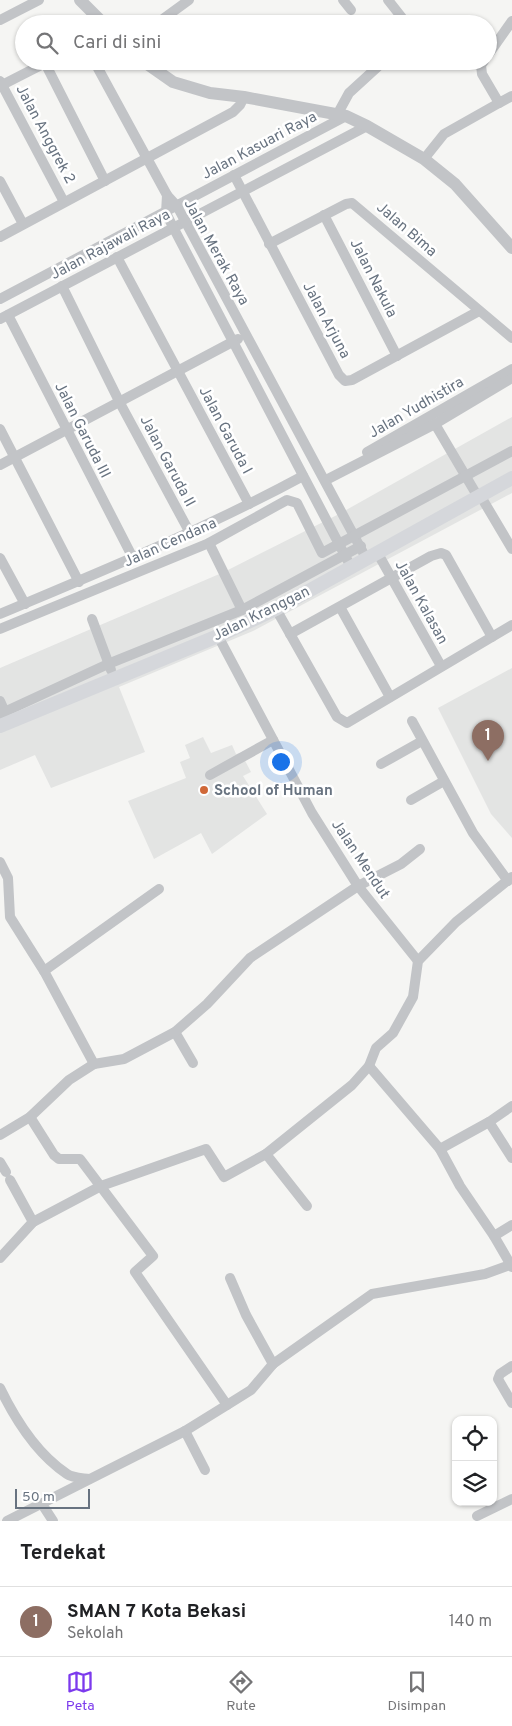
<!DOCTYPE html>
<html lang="id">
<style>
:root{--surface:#fff;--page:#f6f6f6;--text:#202124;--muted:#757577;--line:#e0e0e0;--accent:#7c3aed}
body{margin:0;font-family:Overpass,sans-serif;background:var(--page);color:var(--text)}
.controls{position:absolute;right:15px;bottom:15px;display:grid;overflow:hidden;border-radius:10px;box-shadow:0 1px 4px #0004}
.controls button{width:45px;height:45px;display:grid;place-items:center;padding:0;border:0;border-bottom:1px solid var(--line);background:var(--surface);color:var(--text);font:25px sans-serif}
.scale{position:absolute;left:15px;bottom:12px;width:75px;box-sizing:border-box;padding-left:5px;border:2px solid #687380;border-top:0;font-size:14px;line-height:18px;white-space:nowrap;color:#687380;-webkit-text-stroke:4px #fff;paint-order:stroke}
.you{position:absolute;left:280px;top:761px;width:18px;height:18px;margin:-12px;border:4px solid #fff;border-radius:50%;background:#1a73e8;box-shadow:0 0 0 8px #1a73e833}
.badge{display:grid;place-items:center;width:32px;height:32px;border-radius:50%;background:var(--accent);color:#fff;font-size:16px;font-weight:700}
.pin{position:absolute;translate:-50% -41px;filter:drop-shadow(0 1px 2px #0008)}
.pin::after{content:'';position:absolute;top:26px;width:18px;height:15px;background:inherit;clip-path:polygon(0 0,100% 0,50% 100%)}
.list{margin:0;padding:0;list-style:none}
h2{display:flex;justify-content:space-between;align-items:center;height:65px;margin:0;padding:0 20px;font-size:21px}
h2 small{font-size:16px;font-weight:400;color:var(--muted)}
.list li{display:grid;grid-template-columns:32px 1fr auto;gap:15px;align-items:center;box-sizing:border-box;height:70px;padding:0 20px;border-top:1px solid var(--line)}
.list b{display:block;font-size:19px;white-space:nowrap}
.list p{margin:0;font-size:16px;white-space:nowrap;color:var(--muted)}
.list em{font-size:16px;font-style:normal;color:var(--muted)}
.icon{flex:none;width:28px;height:28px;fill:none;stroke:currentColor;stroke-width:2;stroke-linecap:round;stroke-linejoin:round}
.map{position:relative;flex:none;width:512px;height:1521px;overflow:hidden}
.search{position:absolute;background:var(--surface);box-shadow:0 1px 4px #0004;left:15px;right:15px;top:15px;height:55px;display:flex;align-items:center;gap:12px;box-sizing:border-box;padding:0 18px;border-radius:28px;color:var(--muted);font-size:19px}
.sheet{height:135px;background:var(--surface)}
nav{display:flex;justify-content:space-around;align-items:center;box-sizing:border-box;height:70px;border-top:1px solid var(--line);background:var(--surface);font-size:14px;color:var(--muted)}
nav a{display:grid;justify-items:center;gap:2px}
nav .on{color:var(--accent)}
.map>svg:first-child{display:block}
.built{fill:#e3e4e3}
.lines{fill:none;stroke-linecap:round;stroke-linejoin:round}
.minor{stroke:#c2c4c7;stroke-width:10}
.tertiary{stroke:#c2c4c7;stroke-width:12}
.secondary{stroke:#d5d7db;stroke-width:14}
.poi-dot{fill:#d06838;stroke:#fff;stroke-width:2}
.labels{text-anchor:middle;stroke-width:5;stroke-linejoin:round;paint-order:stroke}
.street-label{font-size:15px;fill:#687380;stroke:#fff}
.poi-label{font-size:15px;font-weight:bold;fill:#687380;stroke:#fff;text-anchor:start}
</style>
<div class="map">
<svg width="512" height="1521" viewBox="0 0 512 1521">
<rect width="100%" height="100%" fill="#f5f5f3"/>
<!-- built -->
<g class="built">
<polygon points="512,417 512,493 253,631 119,687 145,752 51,788 35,755 0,770 0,668 224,572 339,514"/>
<polygon points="512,668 512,838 491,814 438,708"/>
<polygon points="203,737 211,753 232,745 236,754 241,753 251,772 243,776 267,814 212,854 201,833 154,859 128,801 186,778 180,762 190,758 185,745"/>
</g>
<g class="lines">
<!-- minor -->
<g class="minor">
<polyline points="343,0 351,10"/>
<polyline points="388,0 407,24"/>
<polyline points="0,20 39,0"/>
<polyline points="156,24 189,0"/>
<polyline points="488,55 512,21"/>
<polyline points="94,61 167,195"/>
<polyline points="45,63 105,181"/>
<polyline points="0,81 64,202"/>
<polyline points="0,86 49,61"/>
<polyline points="499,103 512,96"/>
<polyline points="337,115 349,93 384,61"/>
<polyline points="424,159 444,134 499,103 482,74 481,65 484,61"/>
<polyline points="234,175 339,375 345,381 352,380 479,311"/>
<polyline points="0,181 23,224"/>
<polyline points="324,215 397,356"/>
<polyline points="0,237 233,112 240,105 244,97"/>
<polyline points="269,244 346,204 352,203 512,338"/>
<polyline points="117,257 249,504"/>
<polyline points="62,286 120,403 190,533"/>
<polyline points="0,299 346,116"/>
<polyline points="8,315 133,558"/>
<polyline points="0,319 367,126"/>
<polyline points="435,424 478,497"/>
<polyline points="0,429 79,582"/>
<polyline points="367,452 512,369"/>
<polyline points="0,465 238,339"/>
<polyline points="326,480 435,424 512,378"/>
<polyline points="480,495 512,549"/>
<polyline points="209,543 242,610"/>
<polyline points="377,552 441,666"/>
<polyline points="0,558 25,604"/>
<polyline points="351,567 173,227 166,213 167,195 177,206 366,558"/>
<polyline points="340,607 390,697"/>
<polyline points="276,609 337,717 347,723 512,625"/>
<path d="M0,614C102,571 205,529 303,476"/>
<polyline points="92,619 111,670"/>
<polyline points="0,629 209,543 287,500 297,503 322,553 512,451"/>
<polyline points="290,634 431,556 441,553 446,555 492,637"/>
<polyline points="218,636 312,813 358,886 418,961"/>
<polyline points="0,701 5,712"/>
<polyline points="0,714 108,664 242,610 361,546"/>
<polyline points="412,721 473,833 508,881"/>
<polyline points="381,764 422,741"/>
<polyline points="210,775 273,740"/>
<polyline points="411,800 444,781"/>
<polyline points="0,862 8,878 10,917 44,971 94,1064"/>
<polyline points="44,971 159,889"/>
<polyline points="175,1032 193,1063"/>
<polyline points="369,1066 440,1149 460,1186 494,1236 512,1267"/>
<polyline points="30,1117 54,1155 59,1159 80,1159 153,1256 135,1272 227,1405"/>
<polyline points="489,1122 512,1158"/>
<polyline points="0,1135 30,1117 69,1080 94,1064 124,1059 175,1032 207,1004 250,958 358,886 401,864 420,849"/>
<polyline points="440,1149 489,1122 512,1106"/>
<polyline points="266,1154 307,1206"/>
<polyline points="0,1162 6,1172"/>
<polyline points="10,1180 33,1222"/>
<polyline points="494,1236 512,1225"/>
<polyline points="0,1258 33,1222 101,1186 206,1149 224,1177 266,1154 352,1085 369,1066 376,1048 393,1033 413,997 418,961 456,922 512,877"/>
<polyline points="230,1278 246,1315 273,1364"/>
<polyline points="512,1366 500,1374 498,1379 512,1403"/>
<path d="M0,1388C15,1419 37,1454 67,1474C72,1478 83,1478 89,1479"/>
<polyline points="185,1431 205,1470"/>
<polyline points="42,1504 53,1521"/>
<polyline points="477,1516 512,1499"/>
<polyline points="7,1521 185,1431 227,1405 251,1390 273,1364 372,1294 485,1274 510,1265"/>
</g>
<!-- tertiary -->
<g class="tertiary">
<polyline points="80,0 104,24"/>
<polyline points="143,61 173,82 210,93 244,97 346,116 367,126 424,159 455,184 512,248"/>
</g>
<!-- secondary -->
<polyline class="secondary" points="0,726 218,636 276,609 512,478"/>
</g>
<!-- markers -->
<circle class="poi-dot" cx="204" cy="790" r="5"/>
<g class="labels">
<!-- street labels -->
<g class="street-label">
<text transform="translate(46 134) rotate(62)" y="5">Jalan Anggrek 2</text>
<text transform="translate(259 145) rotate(-28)" y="5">Jalan Kasuari Raya</text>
<text transform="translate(407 229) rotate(41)" y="5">Jalan Bima</text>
<text transform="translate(110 244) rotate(-28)" y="5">Jalan Rajawali Raya</text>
<text transform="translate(217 252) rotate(61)" y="5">Jalan Merak Raya</text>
<text transform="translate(374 278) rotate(63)" y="5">Jalan Nakula</text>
<text transform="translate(327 320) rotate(62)" y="5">Jalan Arjuna</text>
<text transform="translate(416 407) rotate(-30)" y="5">Jalan Yudhistira</text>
<text transform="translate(83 430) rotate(63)" y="5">Jalan Garuda III</text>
<text transform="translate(226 430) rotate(62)" y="5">Jalan Garuda I</text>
<text transform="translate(168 461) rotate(62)" y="5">Jalan Garuda II</text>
<text transform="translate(170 542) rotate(-24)" y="5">Jalan Cendana</text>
<text transform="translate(422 602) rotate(61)" y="5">Jalan Kalasan</text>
<text transform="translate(261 613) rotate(-26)" y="5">Jalan Kranggan</text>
<text transform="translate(361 859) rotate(56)" y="5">Jalan Mendut</text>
</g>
<!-- poi labels -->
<g class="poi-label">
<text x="214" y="795">School of Human</text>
</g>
</g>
</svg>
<div class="controls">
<button><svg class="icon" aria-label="locate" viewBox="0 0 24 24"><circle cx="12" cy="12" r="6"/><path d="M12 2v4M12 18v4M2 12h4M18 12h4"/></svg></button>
<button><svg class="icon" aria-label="layers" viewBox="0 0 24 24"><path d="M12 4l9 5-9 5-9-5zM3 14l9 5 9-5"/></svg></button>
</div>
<div class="scale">50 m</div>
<div class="you"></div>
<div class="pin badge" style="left:488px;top:761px;background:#8d6e63">1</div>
<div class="search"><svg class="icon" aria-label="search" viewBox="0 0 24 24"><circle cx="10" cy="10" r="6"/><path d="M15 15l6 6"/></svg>Cari di sini</div>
</div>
<section class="sheet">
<h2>Terdekat<small></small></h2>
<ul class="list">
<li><span class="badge" style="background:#8d6e63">1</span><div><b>SMAN 7 Kota Bekasi</b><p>Sekolah</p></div><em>140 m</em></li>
</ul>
</section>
<nav>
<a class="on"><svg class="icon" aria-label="map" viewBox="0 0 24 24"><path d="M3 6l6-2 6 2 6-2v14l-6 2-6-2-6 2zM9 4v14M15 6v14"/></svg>Peta</a>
<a><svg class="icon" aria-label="directions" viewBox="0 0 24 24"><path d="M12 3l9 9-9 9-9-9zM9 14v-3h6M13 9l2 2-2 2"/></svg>Rute</a>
<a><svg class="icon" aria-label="saved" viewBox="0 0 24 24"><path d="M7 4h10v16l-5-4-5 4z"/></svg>Disimpan</a>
</nav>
